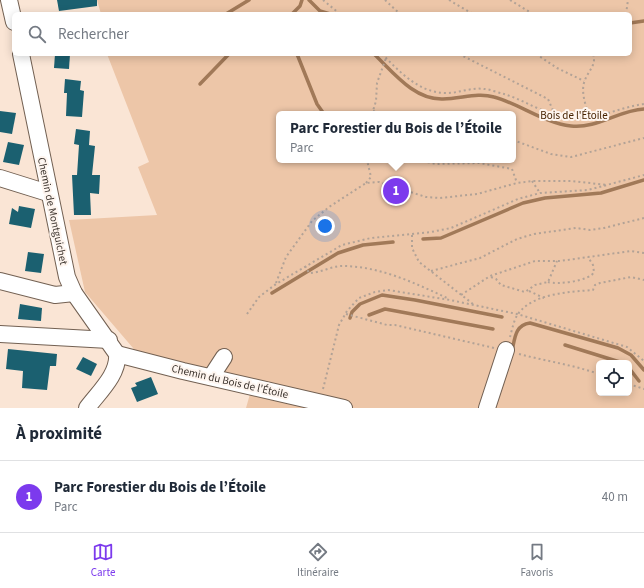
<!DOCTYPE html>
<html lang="fr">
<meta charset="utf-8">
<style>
:root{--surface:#fff;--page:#f6f6f7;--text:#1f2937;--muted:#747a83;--line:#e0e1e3;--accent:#7c3aed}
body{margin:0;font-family:"Source Sans 3",sans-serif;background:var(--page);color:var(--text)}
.controls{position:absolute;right:12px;bottom:12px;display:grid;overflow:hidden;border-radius:6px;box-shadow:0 2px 10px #0003}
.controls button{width:36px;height:36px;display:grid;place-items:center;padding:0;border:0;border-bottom:1px solid var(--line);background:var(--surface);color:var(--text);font:20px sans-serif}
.you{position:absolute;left:325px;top:226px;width:14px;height:14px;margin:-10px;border:3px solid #fff;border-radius:50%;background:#1a73e8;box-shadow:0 0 0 6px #1a73e833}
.badge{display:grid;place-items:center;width:26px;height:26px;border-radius:50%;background:var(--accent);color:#fff;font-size:13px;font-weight:700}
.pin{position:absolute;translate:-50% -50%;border:2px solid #fff;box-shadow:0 1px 4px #0006}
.popup{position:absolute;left:276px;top:111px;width:240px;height:52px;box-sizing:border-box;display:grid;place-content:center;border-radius:6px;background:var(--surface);filter:drop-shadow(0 1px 3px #0005);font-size:13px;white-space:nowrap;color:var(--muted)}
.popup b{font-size:15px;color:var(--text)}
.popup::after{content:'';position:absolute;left:50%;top:100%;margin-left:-8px;border:8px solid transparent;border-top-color:var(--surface)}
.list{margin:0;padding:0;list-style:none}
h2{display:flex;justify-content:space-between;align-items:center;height:52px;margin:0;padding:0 16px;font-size:17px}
h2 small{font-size:13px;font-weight:400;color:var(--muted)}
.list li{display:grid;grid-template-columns:26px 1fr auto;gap:12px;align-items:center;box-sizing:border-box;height:72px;padding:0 16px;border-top:1px solid var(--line)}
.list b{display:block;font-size:15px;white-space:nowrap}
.list p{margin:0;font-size:13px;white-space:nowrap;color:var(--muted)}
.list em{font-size:13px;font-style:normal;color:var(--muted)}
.icon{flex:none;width:22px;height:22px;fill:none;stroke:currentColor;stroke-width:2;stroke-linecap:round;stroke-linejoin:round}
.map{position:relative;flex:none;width:644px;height:408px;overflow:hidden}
.search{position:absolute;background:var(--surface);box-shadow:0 2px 10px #0003;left:12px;right:12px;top:12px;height:44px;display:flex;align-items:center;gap:10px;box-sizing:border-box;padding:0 14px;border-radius:6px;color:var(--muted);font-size:15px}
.sheet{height:124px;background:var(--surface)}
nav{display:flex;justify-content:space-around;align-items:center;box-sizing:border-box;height:56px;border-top:1px solid var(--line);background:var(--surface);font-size:11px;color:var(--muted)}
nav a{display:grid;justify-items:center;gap:2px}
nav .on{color:var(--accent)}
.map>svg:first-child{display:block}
.green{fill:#edc6a8;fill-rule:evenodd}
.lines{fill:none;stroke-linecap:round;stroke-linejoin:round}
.stream{stroke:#a17958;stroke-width:3.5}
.building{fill:#1b6070}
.minor-casing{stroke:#726052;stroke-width:18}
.path{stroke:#b2a296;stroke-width:2;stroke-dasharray:2 3;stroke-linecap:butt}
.minor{stroke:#fff;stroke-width:16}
.labels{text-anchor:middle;stroke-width:4;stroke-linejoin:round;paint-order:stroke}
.park-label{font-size:11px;fill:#462200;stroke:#fef5ef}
.street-label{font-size:11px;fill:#3c342e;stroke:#fef5ef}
</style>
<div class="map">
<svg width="644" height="408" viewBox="0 0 644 408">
<rect width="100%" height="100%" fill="#fae5d5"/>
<!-- green -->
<path class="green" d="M97,0H644V408H246L250,394L141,364L133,348L85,292L69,220L157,215L138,167L149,162L107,54H630V14H101ZM279,114H513V160H279ZM599,363H629V393H599Z"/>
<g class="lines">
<!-- stream -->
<g class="stream">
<polyline points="309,0 320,11 330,14"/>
<polyline points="226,14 249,0"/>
<polyline points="292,14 300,6 302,0"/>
<polyline points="630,23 644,21"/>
<polyline points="297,54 317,104 324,114"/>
<path d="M374,54C393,72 414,100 443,99C461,99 477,92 494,97C520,104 544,123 571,126C597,129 619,110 644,109"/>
<polyline points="200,84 229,54"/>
<polyline points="423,239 441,238 523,203 545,198 601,193 644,180"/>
<polyline points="272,293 338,253 363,245 393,242"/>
<polyline points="369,315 385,309 493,329"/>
<polyline points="350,318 352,312 360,304 382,295 415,300 502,317"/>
<polyline points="565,345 623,363"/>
<path d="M512,351C515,338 515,325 530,323L618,348L631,355L644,370"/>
<polyline points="629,368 639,381"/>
</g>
</g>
<!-- building -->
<g class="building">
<polygon points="57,0 97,0 97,6 59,11"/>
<polygon points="55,54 70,54 69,69 54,68"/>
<polygon points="65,79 81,81 80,90 84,91 82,117 66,116 67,93 64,93"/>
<polygon points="0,111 16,113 12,134 0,132"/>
<polygon points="76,129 90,131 89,145 95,146 92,175 100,175 99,194 90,193 91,215 74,215 72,175 77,175 79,145 74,144"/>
<polygon points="8,142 24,145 19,165 3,162"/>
<polygon points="19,206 35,209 31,228 9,224 12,208 18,212"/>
<polygon points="28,252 44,254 41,273 25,271"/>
<polygon points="20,304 42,308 41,321 18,319"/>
<polygon points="8,349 57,354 56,366 50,366 47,390 22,388 23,371 6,369"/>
<polygon points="83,357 97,364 91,376 76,369"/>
<polygon points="151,377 158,394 137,402 131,388 137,386 135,383"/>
</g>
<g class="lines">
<!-- minor casing -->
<g class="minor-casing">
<g id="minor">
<polyline points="9,0 14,22"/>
<path d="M21,54L67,277L74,293L117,354C119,374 99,392 87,408"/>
<polyline points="0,178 48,193"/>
<polyline points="0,281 55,295 74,293"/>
<polyline points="0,334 109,340"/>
<polyline points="117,354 183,371 344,408"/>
<polyline points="211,377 224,357"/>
<polyline points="487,408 506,350"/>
</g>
</g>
<!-- path -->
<g class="path">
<polyline points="323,0 340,14"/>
<polyline points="385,0 400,14"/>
<polyline points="449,0 473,14"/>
<polyline points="510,0 533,14"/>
<polyline points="626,14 628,0"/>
<path d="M382,54C401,73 419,93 447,93C459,93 472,87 484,89C490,89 498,93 504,94C527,101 548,117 573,118C597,120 620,107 644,104"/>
<polyline points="459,54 548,99 555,115"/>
<polyline points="536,54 557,68 584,81"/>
<polyline points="373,111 389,114"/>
<polyline points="372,114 376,101 377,83 386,58"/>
<path d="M590,118C586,107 580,91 585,80C588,71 597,65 593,54"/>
<polyline points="513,140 551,154 571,157 644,138"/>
<polyline points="418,160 436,164 479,163 512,169 517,183"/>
<polyline points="532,181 540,193"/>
<polyline points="366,183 371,177 367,160"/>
<polyline points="412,235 412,248 419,262 473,304"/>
<path d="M305,266L309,273C321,273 333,265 345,266C381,267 415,283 447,298"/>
<polyline points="431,271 480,258 517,239 534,234 576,228 590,230 604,228 644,218"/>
<polyline points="491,277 496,279 501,285 525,292 535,285 548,282 557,261"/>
<path d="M548,282C557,285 590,281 594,272L593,265L588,257"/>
<polyline points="276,283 286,257 312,221 329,207 366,183 379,182 426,197 440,198 477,194 517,183 532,181 572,181 607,185"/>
<polyline points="529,291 544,298"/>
<polyline points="461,295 490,276 535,261 560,261 631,251 644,253"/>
<polyline points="247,314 259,297 276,284 342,245 371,238 431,232 451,228 518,199 540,193 588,190 644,175"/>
<polyline points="346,314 387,325 395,325 494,348"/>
<path d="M510,337C512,330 514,319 518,314C533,293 570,292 593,290L595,285L600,283L631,277L644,280"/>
<path d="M519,354C546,361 573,365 599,374"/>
<polyline points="629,384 644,389"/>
<polyline points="323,389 339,325 347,311 359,298 375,292 388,290 450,300 517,314 627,347 644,361"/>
</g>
<!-- minor -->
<use href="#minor" class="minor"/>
</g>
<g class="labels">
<!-- park labels -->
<g class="park-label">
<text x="574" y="119">Bois de l'Étoile</text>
</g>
<!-- street labels -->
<g class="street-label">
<text transform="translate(53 211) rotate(78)" y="4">Chemin de Montguichet</text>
<text transform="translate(230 381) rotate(13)" y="4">Chemin du Bois de l'Étoile</text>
</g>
</g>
</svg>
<div class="controls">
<button><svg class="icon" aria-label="locate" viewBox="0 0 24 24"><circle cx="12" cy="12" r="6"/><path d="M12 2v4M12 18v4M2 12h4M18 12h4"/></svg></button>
</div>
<div class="you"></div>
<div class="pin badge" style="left:396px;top:191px">1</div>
<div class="popup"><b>Parc Forestier du Bois de l’Étoile</b>Parc</div>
<div class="search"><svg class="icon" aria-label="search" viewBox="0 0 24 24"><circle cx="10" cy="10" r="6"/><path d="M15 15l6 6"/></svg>Rechercher</div>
</div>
<section class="sheet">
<h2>À proximité<small></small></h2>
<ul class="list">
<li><span class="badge">1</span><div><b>Parc Forestier du Bois de l’Étoile</b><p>Parc</p></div><em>40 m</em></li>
</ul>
</section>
<nav>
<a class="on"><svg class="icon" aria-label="map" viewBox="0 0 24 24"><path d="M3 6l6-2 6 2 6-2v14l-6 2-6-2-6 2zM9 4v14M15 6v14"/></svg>Carte</a>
<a><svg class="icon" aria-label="directions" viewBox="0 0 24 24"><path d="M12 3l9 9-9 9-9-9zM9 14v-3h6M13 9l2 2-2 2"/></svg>Itinéraire</a>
<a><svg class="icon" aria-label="saved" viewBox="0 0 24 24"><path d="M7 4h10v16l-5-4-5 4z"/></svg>Favoris</a>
</nav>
